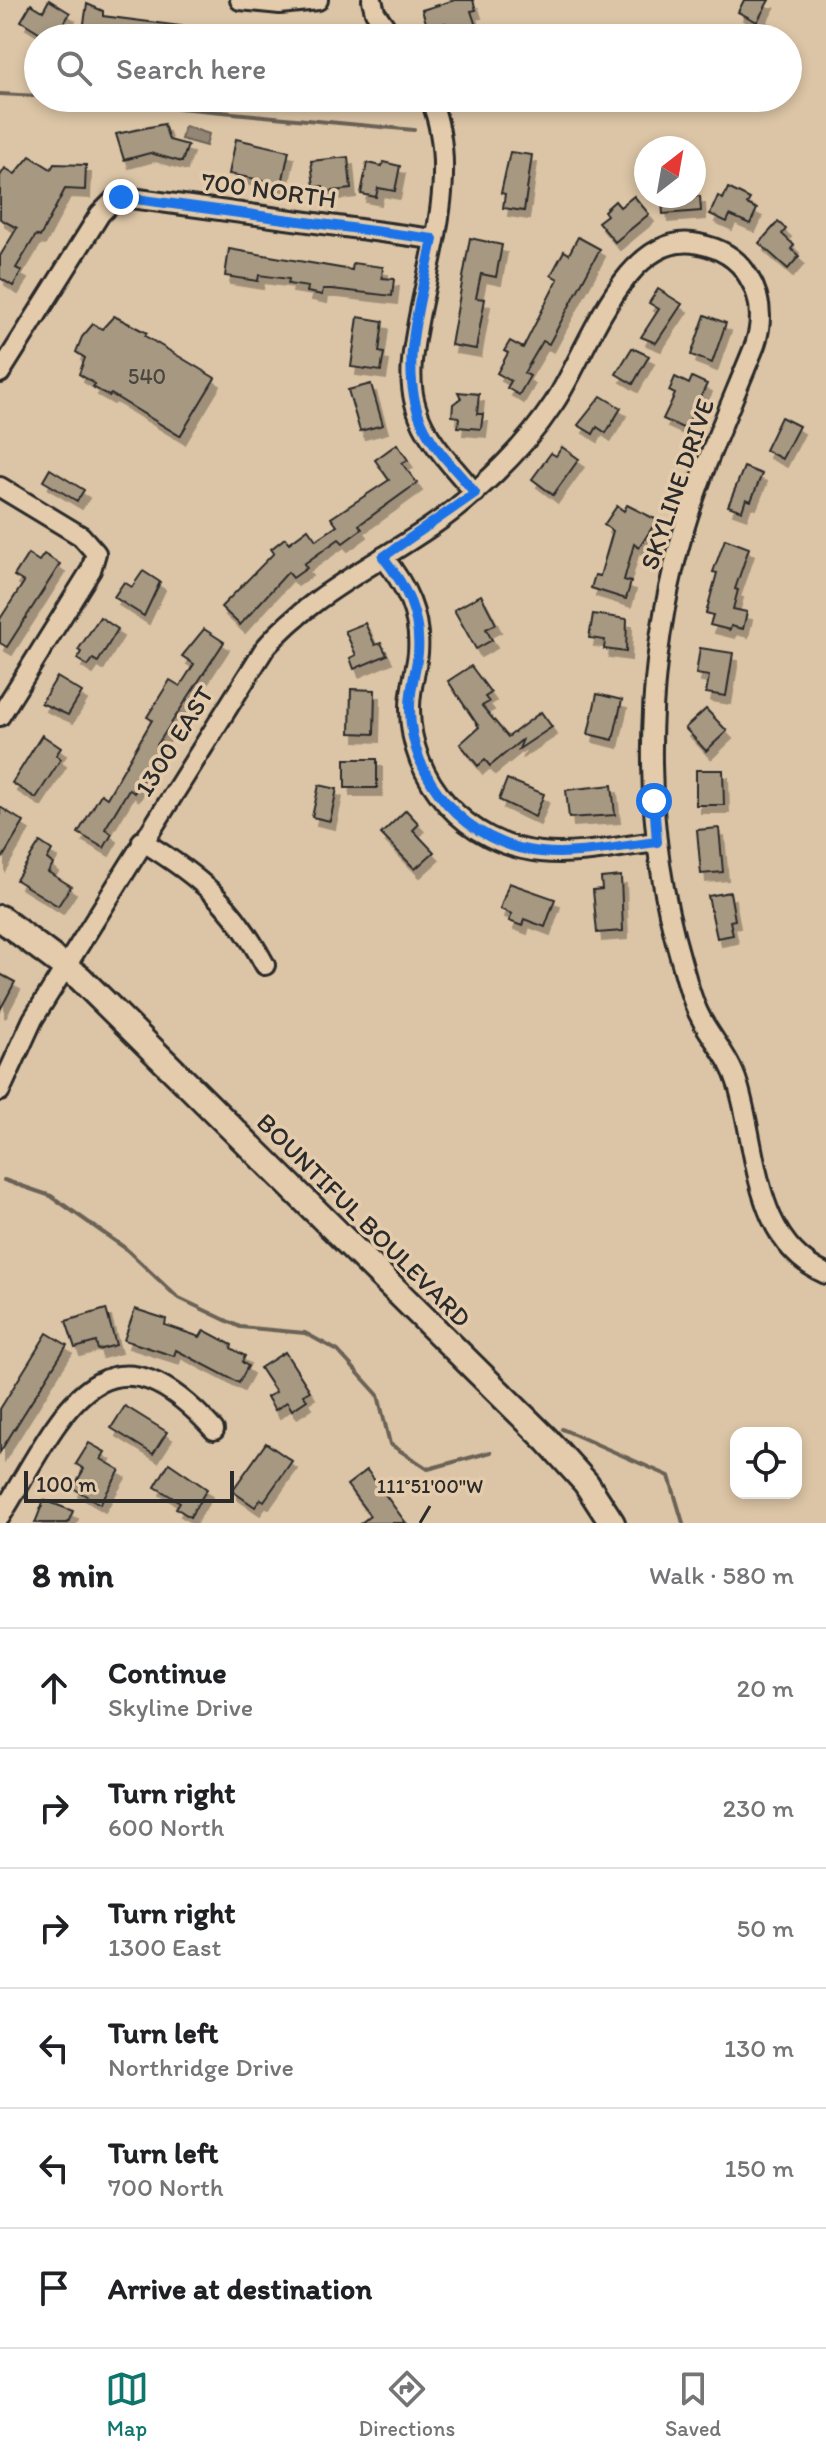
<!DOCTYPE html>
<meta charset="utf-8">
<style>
:root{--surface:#fff;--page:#f2f2f2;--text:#202124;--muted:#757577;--line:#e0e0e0;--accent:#0f766e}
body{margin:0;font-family:Itim,sans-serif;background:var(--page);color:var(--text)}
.controls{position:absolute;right:24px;bottom:24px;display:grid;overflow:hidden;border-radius:16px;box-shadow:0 4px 12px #0003}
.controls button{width:72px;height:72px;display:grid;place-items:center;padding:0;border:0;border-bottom:2px solid var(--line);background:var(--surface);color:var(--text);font:40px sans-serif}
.compass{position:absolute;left:634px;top:136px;width:72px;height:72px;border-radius:50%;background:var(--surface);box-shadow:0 4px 12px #0003;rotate:31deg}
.scale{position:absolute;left:24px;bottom:20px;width:210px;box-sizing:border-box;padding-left:8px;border:4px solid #2b2b2b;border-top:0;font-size:22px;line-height:28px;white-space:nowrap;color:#2b2b2b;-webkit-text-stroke:6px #e3cbab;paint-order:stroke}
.stop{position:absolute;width:24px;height:24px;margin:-18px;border:6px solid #1a73e8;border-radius:50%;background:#fff}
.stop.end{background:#1a73e8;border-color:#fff;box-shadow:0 2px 8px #0008}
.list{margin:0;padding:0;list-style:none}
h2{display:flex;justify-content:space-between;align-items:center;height:104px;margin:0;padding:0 32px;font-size:34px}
h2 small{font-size:26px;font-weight:400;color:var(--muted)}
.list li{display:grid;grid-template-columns:52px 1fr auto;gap:24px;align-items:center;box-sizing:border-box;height:120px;padding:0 32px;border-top:2px solid var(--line)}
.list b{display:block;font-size:30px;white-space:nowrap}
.list p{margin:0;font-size:26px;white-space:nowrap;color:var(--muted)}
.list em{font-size:26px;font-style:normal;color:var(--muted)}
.icon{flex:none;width:44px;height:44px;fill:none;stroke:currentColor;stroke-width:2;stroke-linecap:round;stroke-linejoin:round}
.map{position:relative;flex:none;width:826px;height:1523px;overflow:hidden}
.search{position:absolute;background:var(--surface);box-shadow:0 4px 12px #0003;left:24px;right:24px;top:24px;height:88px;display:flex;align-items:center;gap:20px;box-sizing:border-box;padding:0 28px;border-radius:44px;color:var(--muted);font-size:30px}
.sheet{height:824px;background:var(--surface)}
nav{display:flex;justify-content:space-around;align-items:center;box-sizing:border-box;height:112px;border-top:2px solid var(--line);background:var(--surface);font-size:22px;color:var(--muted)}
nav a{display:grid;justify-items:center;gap:4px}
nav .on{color:var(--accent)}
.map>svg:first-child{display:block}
.water{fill:#948674;stroke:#6a6257;stroke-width:2}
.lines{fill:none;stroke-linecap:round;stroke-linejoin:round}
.stream{stroke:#6a6257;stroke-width:4}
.building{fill:#a79881;stroke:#2b2b2b;stroke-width:2;filter:url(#shadow)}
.minor-casing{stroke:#2b2b2b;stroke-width:24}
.major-casing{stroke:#2b2b2b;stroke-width:30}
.minor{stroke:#e3cbab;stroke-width:18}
.major{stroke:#e3cbab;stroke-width:24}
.route{stroke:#1a73e8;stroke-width:10}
.ticks{fill:none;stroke:#2b2b2b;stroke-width:3}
.labels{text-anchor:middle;stroke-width:7;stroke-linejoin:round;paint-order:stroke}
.number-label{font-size:22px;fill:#4a4640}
.street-label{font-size:26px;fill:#2b2b2b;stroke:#e3cbab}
.ticks-label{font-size:20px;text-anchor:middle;fill:#2b2b2b;stroke:#e3cbab;stroke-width:7;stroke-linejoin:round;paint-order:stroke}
</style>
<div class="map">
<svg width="826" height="1523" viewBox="0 0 826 1523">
<defs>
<filter id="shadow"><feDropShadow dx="5" dy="8" stdDeviation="0" flood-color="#0004"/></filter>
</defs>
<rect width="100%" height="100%" fill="#dcc5a6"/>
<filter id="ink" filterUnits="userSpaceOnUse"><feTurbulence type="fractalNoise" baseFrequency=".0125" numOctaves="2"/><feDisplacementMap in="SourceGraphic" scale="16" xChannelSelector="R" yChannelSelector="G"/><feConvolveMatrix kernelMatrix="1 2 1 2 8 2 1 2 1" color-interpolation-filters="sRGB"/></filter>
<g filter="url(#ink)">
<!-- water -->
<polygon class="water" points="185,126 209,134 206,146 181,139"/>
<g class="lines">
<!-- stream -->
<g class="stream">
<polyline points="0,94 38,96"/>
<polyline points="71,98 414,130"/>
<polyline points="4,1180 51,1196 125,1248 177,1297 240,1327 305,1333 338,1351 378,1395 390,1444 428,1469 491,1452"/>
<polyline points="562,1429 669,1476 683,1523"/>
</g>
</g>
<!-- building -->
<g class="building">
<polygon points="49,0 70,13 57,35 51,31 47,37 21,21 31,4 43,11"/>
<polygon points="455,0 473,0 476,10 471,11 478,32 450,38 445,23 428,29 422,10"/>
<polygon points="744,0 769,0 757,22 738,12"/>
<polygon points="87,4 103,11 103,16 189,27 187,38 82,36"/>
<polygon points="164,124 169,140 188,145 182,162 150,153 124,160 116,134"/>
<polygon points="236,139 289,151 282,184 229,174"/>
<polygon points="510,152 532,155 524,211 503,208 505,194 501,193"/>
<polygon points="30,156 51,169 54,164 86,165 85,190 65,189 40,237 36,235 16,268 22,271 13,286 0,278 0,256 17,228 0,219 0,176 5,168 15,174"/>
<polygon points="348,157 351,189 324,192 323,186 314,187 311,161"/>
<polygon points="383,162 400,166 395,191 378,188 376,197 361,194 367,163 382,166"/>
<polygon points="728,188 750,199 747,204 757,209 750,224 730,215 727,222 710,214 718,196 723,199"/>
<polygon points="634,196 649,214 615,242 598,222 607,215 604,211 615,201 620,207"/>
<polygon points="672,196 700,196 701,211 663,214 662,201 672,200"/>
<polygon points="778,222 786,229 782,234 794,245 791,249 799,256 788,269 759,243"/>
<polygon points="578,237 600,249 549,344 543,341 524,373 530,376 519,395 507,388 511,381 497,373 508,353 504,351 510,341 523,348 558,279 551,275 564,251 569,254"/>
<polygon points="470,238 502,245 496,277 481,274 476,298 485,299 476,349 451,345"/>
<polygon points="229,249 352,270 353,263 383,267 382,278 394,279 392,296 332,289 323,289 322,295 307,292 308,287 288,284 289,279 259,275 258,281 225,276"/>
<polygon points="658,289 682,304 656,343 641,337 659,309 649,303"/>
<polygon points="705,315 726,323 712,363 691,355"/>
<polygon points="114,316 147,333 145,336 215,378 180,436 111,394 109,396 93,387 95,384 79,374 85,358 76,352 82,337 93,324 102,329"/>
<polygon points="358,317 383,321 379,352 384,353 381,371 351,367"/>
<polygon points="632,348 649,356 633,384 616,374"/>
<polygon points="675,377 689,384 692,377 707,384 685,429 663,419 675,394 669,391"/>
<polygon points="371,384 383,425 360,431 348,390"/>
<polygon points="458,392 479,394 477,414 483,414 481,429 458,427 459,417 452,416 453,404 461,398"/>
<polygon points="601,396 621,408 606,433 597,427 593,434 578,425"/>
<polygon points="781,417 799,426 782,459 765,450"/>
<polygon points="397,444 408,460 402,463 417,483 359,525 362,529 343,543 339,539 304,564 307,568 293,578 288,572 240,625 221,607 274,553 271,549 285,538 289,543 308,529 316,540 337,526 331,518 389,480 375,460"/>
<polygon points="562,447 579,459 553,495 532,479 551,453 556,456"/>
<polygon points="744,467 762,474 751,501 746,499 742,511 728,506"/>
<polygon points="50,469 84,490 77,501 43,481"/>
<polygon points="627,505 657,520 639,548 634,544 624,580 631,582 626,599 591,588 595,575 600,576 613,531 604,525 617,506 624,511"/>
<polygon points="725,539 749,548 735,589 738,590 733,609 747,612 743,629 731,626 730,630 710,625 713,615 706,613 717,573 713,572"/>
<polygon points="28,554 39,561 44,554 60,564 7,647 0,643 0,619 24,582 14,576"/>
<polygon points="143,571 160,582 144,616 114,597 124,582 132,587"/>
<polygon points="481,595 496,624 486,629 492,640 476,649 454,610"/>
<polygon points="593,614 627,619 626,652 604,649 605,640 589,638"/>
<polygon points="100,617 118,629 98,662 93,659 88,666 77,659 81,652 78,650"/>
<polygon points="365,623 375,645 381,643 387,655 354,669 350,658 356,655 345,631"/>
<polygon points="204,629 224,642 157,745 161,747 134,793 129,789 105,829 112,834 104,848 78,833 101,794 107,798 152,720 147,717 170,680 180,686 194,664 182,656"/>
<polygon points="700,648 733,653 726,696 706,693 709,676 696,674"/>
<polygon points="471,666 491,693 485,697 489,702 482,706 508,737 541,712 552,727 519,749 523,739 490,766 485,760 478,766 460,744 479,727 448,681"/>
<polygon points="57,677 82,692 68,715 41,703"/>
<polygon points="351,689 375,690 374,734 350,733"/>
<polygon points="597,694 622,700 613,740 588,734"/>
<polygon points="706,709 727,731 706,751 685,728"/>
<polygon points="42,735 61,748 56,755 61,759 36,798 12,783"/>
<rect x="345" y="759" width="32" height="29"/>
<polygon points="696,770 723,770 724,805 696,805"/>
<polygon points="507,779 544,794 535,817 499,800"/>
<polygon points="319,785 337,789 330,821 312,817"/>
<polygon points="612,785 615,815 569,818 566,790"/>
<polygon points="0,807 24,822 0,862"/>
<polygon points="406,810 419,824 413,830 434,852 415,869 381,834"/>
<polygon points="719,828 723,872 701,874 697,830"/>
<polygon points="40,842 52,850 47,859 53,864 48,872 71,886 58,906 16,880"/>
<polygon points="621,876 623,931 597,933 593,890 602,889 601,878"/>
<polygon points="509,883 555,899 545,927 524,919 522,926 509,921 512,914 500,909"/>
<polygon points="730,892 735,920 730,921 733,935 717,938 708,896"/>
<polygon points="0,974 15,982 0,1010"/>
<polygon points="106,1309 116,1345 98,1350 96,1342 75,1348 66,1321"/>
<polygon points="135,1309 166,1319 165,1325 200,1337 204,1330 232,1345 231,1348 245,1356 242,1362 248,1366 239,1383 176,1350 174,1356 124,1340"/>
<polygon points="47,1333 67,1345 0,1452 0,1409"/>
<polygon points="285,1352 310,1391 303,1395 307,1400 292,1410 287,1402 275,1410 267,1397 276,1392 260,1368"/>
<polygon points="125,1406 167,1432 153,1454 111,1428"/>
<polygon points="89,1443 105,1452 101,1459 120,1470 100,1504 73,1488 84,1469 76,1464"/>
<polygon points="266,1443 292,1461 264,1501 261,1499 255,1507 232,1491"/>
<polygon points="169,1463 207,1489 190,1517 176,1508 180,1502 155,1487"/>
<polygon points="367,1470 406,1523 361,1523 370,1516 347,1485"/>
<polygon points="44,1500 73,1511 68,1523 35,1523"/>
</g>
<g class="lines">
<!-- minor casing -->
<g class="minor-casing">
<g id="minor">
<polyline points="240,0 280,4 318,0"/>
<polyline points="372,0 375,12 393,38"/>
<path d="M430,98C460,169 431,250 418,322C413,350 407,378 416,407C426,441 453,466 475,493"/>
<polyline points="0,373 100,214 115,199 131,198 433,239"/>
<polyline points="0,487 81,536 96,553 91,570 0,716"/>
<path d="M383,557C406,585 421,615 418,653C416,671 410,688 410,707C409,781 467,845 541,852C579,856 620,846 657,842"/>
<path d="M142,841C201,877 232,904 265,965"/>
<path d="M0,1091L33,1019L265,648C323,580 414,550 478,489C507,463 533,435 554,403C587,355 625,227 699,244C719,248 737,257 748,276C762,298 763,321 755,345C726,417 692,490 674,566C643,694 644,834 681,960C687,981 692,1003 703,1022C716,1044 731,1061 738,1085C758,1151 753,1242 826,1274"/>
<path d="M0,1517C57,1426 100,1303 214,1430"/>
</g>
</g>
<!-- major casing -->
<g class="major-casing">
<polyline id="major" points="0,918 80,978 547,1440 586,1483 612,1523"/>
</g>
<!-- minor -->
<use href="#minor" class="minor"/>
<!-- major -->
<use href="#major" class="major"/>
</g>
</g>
<g class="lines" filter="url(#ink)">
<!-- route -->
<path class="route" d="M121,197L433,239C422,297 395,372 425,429C437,452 458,472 475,493L383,557C406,586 421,615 418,653C416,671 410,688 410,707C409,781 468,845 541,852C579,856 620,846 657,842L654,801"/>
</g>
<!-- ticks -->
<path class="ticks" d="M420,1523L430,1506"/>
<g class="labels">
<!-- number labels -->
<g class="number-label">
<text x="147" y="384">540</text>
</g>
<!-- street labels -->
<g class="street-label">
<text transform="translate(269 190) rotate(8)" y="9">700 NORTH</text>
<text transform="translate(677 484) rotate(-71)" y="9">SKYLINE DRIVE</text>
<text transform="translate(174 741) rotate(-58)" y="9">1300 EAST</text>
<text transform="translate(364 1220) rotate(45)" y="9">BOUNTIFUL BOULEVARD</text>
</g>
</g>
<g class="ticks-label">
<text x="430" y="1493">111°51'00"W</text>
</g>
</svg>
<div class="controls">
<button><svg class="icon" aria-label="locate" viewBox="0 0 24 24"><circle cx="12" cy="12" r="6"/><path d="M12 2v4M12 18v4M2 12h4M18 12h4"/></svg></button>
</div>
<svg class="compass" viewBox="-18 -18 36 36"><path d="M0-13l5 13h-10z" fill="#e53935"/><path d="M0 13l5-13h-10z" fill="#757577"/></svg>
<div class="scale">100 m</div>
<div class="stop" style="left:654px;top:801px"></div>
<div class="stop end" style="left:121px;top:197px"></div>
<div class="search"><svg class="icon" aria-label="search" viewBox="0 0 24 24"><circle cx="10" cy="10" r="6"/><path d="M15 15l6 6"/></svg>Search here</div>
</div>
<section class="sheet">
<h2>8 min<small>Walk · 580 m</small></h2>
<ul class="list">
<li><svg class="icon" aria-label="ahead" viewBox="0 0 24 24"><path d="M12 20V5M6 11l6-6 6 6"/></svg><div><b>Continue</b><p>Skyline Drive</p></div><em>20 m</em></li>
<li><svg class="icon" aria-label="right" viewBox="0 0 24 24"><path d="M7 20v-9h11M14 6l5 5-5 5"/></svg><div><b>Turn right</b><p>600 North</p></div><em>230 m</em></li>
<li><svg class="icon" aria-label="right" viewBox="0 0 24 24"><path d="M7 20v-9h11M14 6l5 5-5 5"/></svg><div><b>Turn right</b><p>1300 East</p></div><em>50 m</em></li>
<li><svg class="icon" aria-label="left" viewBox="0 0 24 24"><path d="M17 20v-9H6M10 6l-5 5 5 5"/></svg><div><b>Turn left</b><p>Northridge Drive</p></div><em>130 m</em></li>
<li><svg class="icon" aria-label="left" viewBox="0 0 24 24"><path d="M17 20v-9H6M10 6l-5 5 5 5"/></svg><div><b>Turn left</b><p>700 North</p></div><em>150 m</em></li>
<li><svg class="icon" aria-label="arrive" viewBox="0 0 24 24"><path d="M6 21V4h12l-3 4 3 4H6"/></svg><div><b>Arrive at destination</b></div></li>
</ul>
</section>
<nav>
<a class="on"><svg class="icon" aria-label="map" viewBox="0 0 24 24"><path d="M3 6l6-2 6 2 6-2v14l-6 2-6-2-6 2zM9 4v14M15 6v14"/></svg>Map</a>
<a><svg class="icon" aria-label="directions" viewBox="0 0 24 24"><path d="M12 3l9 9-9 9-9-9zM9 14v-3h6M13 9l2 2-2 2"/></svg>Directions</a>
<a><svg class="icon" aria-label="saved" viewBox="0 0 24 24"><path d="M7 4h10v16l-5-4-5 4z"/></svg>Saved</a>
</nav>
